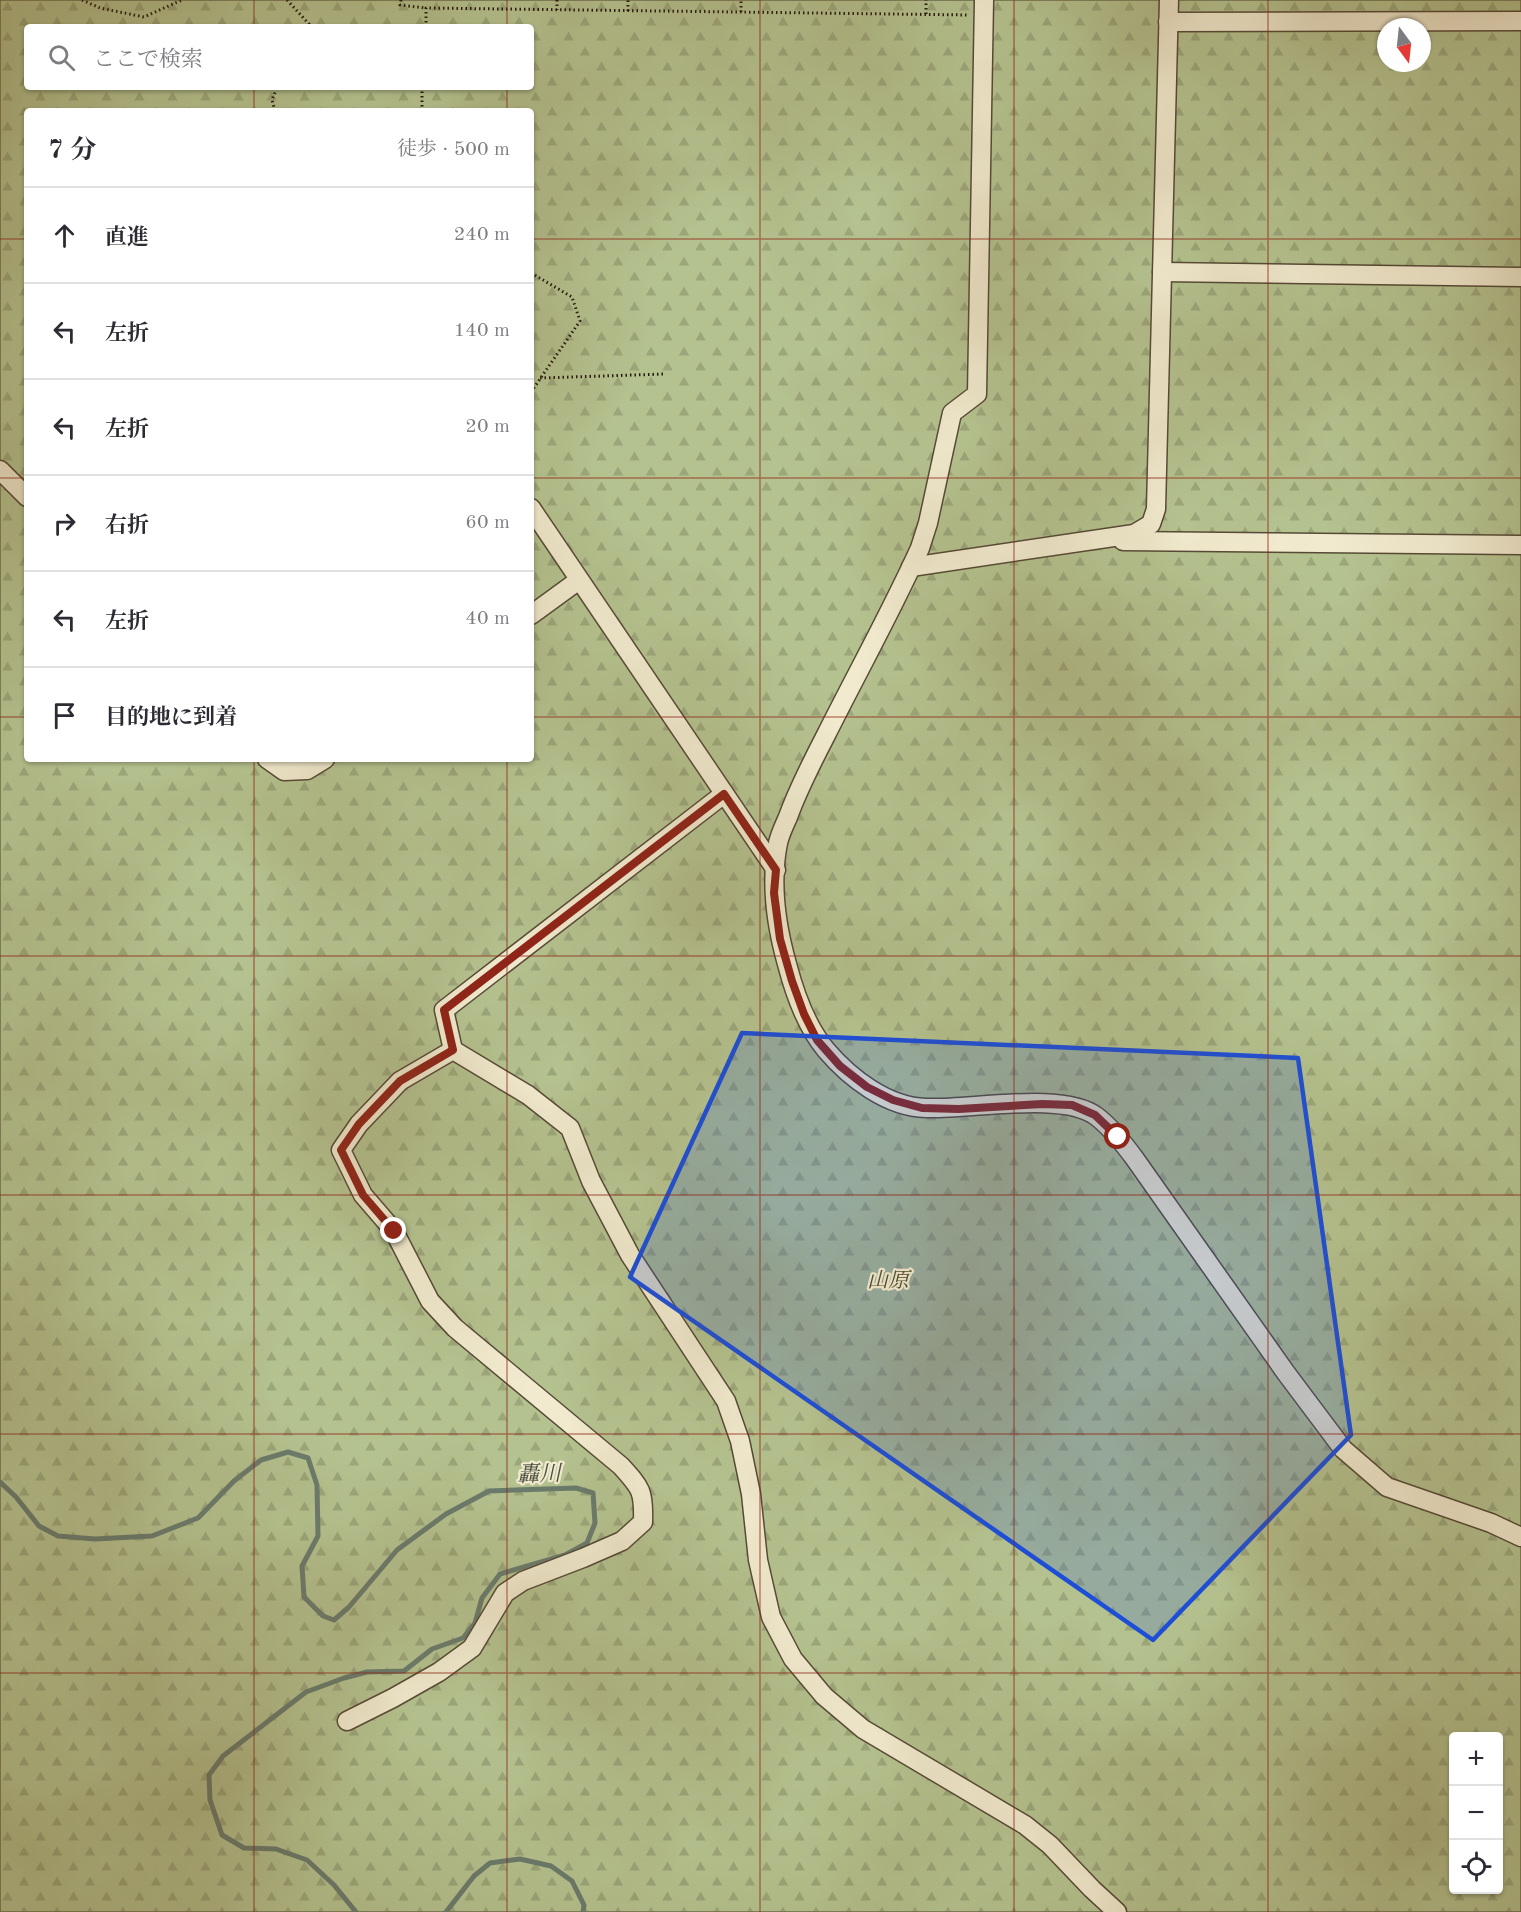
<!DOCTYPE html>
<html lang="ja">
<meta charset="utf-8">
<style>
:root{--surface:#fff;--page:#f7f7f7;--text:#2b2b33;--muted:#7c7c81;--line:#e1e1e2}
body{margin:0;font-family:"Old Standard TT","Noto Serif JP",serif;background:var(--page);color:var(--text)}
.controls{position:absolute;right:18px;bottom:18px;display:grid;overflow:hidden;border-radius:6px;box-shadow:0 2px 4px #0004}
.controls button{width:54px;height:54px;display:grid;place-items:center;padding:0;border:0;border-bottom:2px solid var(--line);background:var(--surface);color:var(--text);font:30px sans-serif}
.compass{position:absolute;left:1377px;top:18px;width:54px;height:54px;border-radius:50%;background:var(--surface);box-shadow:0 2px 4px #0004;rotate:165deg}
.stop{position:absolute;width:18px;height:18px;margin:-14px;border:4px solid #8f2418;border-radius:50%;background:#fff}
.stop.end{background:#8f2418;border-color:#fff;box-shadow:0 2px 6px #0008}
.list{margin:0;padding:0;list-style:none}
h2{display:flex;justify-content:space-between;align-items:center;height:78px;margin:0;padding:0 24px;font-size:26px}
h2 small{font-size:20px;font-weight:400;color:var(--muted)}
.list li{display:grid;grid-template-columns:39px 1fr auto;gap:18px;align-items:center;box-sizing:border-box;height:96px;padding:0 24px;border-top:2px solid var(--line)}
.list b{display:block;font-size:22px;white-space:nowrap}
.list em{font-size:20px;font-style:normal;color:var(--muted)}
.icon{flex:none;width:33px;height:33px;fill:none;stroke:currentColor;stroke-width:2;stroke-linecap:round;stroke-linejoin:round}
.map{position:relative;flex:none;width:1521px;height:1912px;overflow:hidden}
.search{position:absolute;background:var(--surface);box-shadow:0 2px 4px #0004;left:24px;top:24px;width:510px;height:66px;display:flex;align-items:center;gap:15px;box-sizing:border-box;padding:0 21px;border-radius:6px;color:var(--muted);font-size:22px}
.panel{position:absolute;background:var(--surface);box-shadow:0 2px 4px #0004;left:24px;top:108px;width:510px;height:654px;border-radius:6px}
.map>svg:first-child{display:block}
.forest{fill:url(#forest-firs);stroke:#6c6e4e;stroke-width:1.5;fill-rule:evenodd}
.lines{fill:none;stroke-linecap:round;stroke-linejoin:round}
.stream{stroke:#6a7b6c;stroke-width:5}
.street-casing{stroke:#564a36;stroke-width:21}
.path{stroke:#24190c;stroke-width:3;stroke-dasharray:1.5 3;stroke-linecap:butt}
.street{stroke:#f1eace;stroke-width:18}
.route{stroke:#8f2418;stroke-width:8}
.marked{fill:#1d4ed8;fill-opacity:0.2;stroke:#1d4ed8;stroke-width:4.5;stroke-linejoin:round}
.grid{fill:none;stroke:#8f2418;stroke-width:1.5;stroke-opacity:0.55}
.labels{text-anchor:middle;stroke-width:4.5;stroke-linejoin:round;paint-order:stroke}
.park-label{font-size:21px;font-style:italic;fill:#4f4c33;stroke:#f1eace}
.water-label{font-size:22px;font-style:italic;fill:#4d5244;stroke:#f1eace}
</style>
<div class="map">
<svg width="1521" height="1912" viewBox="0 0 1521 1912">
<defs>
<pattern id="forest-firs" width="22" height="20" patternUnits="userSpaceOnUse" patternTransform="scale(1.5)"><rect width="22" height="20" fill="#b4c28f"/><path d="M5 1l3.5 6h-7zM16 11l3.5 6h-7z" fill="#9ba67a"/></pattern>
</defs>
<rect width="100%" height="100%" fill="#eadeb3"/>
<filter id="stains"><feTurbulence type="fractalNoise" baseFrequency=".00333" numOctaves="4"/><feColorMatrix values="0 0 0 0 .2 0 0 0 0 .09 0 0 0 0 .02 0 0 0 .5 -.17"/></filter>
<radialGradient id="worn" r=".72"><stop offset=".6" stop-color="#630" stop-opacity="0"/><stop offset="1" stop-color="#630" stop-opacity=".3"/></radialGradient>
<!-- forest -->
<path class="forest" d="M0,0H1521V1912H0ZM27,27H531V87H27ZM1386,27H1422V63H1386ZM27,111H531V759H27ZM1454,1736H1498V1890H1454Z"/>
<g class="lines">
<!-- stream -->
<g class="stream">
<polyline points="0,1482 16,1497 39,1526 58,1536 95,1539 152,1536 198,1518 234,1481 261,1460 288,1452 308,1458 317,1485 318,1536 302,1566 304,1597 323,1616 334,1620 349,1607 397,1550 446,1514 489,1491 576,1488 593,1493 595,1523 587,1543 565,1555 500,1574 482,1598 475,1623 463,1638 432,1649 404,1671 367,1672 344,1678 306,1692 223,1756 209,1775 210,1800 222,1835 244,1848 276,1849 307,1860 334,1885 356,1912"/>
<polyline points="446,1912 474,1876 490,1863 520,1859 551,1866 572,1881 584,1905 583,1912"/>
</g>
<!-- street casing -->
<g class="street-casing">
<g id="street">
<path d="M984,0L977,394L952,413L928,523L920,548C891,612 857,673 826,735C812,762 798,789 788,817C784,826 780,834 778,843C770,883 776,925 787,964C795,995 806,1026 826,1050C850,1078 887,1107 926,1108C968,1110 1063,1091 1096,1116C1111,1127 1124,1144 1135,1159L1286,1373L1343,1449L1387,1487L1491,1523L1521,1537"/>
<polyline points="1168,22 1521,21"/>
<polyline points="1162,272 1521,277"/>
<polyline points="0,470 27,497"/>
<polyline points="531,508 776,870"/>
<polyline points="1123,541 1521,545"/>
<polyline points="911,567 1134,534 1151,524 1156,509 1169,0"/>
<polyline points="531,615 579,580"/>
<polyline points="267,759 284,771 307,770 325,759"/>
<polyline points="453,1050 528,1095 570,1128 591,1181 630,1255 726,1401 740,1441 751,1494 758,1560 771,1617 793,1659 824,1696 863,1729 1025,1825 1050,1845 1092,1889 1117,1912"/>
<path d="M347,1721L393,1698L439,1672L472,1648L505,1593L523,1581L583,1558L622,1541L643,1522C644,1491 641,1488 621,1466L455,1328L430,1301L394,1231L363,1195L341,1150L359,1124L400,1081L453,1050L444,1010L724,794"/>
</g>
</g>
<!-- path -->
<g class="path">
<polyline points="82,0 100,8 144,17 182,0"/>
<polyline points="287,0 309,24 308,27"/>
<polyline points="401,0 400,5 426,8"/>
<polyline points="557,0 557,10"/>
<polyline points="628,11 628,0"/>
<polyline points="741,12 741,0"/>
<polyline points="926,14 926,0"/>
<polyline points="426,27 426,8 969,15"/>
<polyline points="275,111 272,100 277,87"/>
<polyline points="422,111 422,87"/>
<polyline points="531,273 572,297 580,321 531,392"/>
<polyline points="540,378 665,374"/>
</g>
<!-- street -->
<use href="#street" class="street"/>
</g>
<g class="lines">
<!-- route -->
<polyline class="route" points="394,1231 363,1195 341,1150 359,1124 400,1081 453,1050 444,1010 724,794 776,870 774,893 780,939 792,981 804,1014 817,1040 840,1066 867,1087 893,1100 922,1108 959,1109 1042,1104 1072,1105 1095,1115 1118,1137"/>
</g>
<!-- marked area -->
<path class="marked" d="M742,1033L1298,1058L1351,1435L1153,1640L630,1277Z"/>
<!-- grid -->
<path class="grid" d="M254,0V27M507,0V27M760,0V1912M1014,0V1912M1268,0V1912M254,87V111M507,87V111M0,239H27M531,239H1521M0,478H27M531,478H1521M0,717H27M531,717H1521M254,759V1912M507,759V1912M0,956H1521M0,1195H1521M0,1434H1521M0,1673H1521"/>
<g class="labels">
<!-- park labels -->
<g class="park-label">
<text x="888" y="1287">山原</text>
</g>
<!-- water labels -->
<g class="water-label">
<text transform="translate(539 1473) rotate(-2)" y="8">轟川</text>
</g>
</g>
<rect width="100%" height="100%" filter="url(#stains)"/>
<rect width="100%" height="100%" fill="url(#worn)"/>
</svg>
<div class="controls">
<button>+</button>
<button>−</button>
<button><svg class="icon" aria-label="locate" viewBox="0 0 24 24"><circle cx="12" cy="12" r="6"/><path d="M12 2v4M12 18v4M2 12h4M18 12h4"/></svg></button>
</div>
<svg class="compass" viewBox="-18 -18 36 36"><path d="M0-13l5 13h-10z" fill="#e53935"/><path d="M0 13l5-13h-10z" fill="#7c7c81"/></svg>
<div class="stop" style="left:1118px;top:1137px"></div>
<div class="stop end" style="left:394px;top:1231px"></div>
<div class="search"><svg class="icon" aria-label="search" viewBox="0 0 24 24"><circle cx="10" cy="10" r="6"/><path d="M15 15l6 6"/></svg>ここで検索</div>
<section class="panel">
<h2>7 分<small>徒歩 · 500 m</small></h2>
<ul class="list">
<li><svg class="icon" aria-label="ahead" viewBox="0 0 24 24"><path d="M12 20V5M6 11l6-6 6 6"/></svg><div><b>直進</b></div><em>240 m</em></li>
<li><svg class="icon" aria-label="left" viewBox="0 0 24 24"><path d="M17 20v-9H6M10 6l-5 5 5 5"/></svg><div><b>左折</b></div><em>140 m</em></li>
<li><svg class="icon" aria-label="left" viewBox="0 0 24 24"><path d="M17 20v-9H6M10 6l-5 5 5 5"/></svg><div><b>左折</b></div><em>20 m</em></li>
<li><svg class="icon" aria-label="right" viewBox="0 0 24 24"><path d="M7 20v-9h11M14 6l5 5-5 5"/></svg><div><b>右折</b></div><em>60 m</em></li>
<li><svg class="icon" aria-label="left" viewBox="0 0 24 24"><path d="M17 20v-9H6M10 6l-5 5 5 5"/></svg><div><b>左折</b></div><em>40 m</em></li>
<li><svg class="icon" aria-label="arrive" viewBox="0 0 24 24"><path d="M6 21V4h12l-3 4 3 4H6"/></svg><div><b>目的地に到着</b></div></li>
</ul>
</section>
</div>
